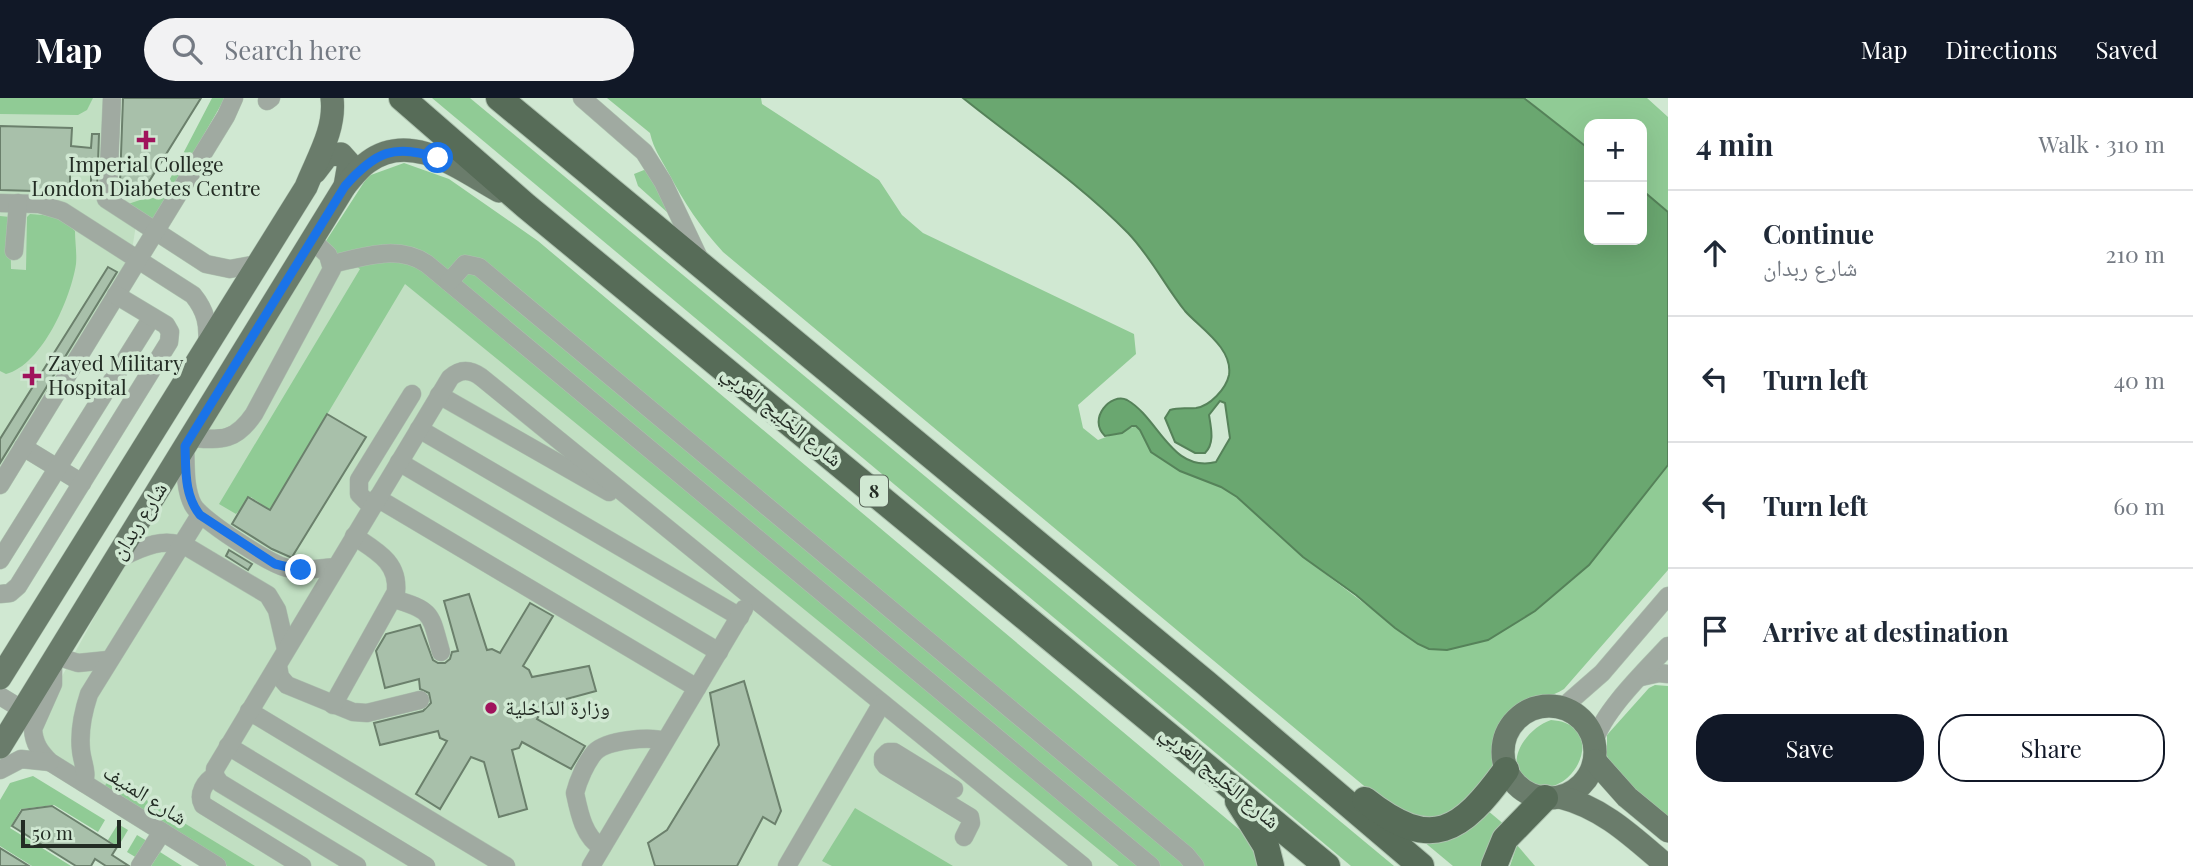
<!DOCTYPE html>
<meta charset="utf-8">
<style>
:root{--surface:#fff;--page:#f2f2f3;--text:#1f2937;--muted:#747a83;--line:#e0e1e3;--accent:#111827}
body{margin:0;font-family:"Playfair Display","Noto Naskh Arabic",serif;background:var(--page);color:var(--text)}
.controls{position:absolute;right:21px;top:21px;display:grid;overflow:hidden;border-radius:14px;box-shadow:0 7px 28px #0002}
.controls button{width:63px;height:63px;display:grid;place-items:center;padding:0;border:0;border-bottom:2px solid var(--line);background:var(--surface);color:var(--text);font:35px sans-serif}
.scale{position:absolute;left:21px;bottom:18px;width:100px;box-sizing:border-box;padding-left:7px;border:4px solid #232c24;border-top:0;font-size:19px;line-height:24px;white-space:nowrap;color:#232c24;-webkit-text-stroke:5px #d0e8d2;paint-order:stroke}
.stop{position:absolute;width:21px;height:21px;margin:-16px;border:5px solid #1a73e8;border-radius:50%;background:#fff}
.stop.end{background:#1a73e8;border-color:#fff;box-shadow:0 2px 7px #0008}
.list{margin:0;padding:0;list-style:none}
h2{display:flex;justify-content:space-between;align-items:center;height:91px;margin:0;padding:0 28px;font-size:30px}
h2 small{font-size:23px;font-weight:400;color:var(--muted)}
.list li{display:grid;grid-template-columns:46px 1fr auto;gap:21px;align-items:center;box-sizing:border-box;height:126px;padding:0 28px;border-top:2px solid var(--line)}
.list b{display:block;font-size:26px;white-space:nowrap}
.list p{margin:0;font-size:23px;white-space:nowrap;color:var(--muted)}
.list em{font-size:23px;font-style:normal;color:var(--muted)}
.actions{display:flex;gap:14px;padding:21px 28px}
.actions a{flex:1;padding:16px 0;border:2px solid var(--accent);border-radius:28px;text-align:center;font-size:24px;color:var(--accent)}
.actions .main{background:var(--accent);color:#fff}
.icon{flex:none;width:38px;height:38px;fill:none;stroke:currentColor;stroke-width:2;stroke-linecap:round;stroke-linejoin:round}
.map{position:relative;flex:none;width:1668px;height:768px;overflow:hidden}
header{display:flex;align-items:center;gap:42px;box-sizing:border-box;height:98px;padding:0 35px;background:var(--accent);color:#fff}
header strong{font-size:33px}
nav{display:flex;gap:38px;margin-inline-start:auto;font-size:24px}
.search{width:490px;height:63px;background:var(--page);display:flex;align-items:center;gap:18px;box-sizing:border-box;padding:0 24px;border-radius:38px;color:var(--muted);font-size:26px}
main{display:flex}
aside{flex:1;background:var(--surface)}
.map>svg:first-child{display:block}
.built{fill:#c1dfc2}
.green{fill:#90cb95}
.water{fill:#6aa770;stroke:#558259;stroke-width:2}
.building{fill:#a8c0aa;stroke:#6b806c;stroke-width:2}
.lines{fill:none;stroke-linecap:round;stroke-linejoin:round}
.minor-casing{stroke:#adc2af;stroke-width:19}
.major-casing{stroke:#adc2af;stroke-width:24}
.highway-casing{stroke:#adc2af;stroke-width:28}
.minor{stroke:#a0aaa1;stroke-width:18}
.major{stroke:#6a7c6b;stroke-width:23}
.highway{stroke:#576c58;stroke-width:26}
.route{stroke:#1a73e8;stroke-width:9}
.poi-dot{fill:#a0135c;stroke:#d0e8d2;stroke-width:2.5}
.labels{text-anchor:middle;stroke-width:7;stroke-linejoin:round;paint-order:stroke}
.shield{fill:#d0e8d2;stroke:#576458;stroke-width:2}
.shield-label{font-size:19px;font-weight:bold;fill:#232c24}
.poi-label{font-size:21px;fill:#232c24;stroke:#d0e8d2;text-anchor:start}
.street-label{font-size:21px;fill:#232c24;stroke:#d0e8d2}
</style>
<header>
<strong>Map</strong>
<div class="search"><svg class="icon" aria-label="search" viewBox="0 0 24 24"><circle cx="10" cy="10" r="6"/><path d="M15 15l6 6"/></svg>Search here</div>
<nav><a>Map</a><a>Directions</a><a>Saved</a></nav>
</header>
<main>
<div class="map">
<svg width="1668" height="768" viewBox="0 0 1668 768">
<rect width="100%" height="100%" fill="#d0e8d2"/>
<!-- built -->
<g class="built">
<polygon points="0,0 113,0 114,85 140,102 128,177 0,379"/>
<polygon points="321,145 365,147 1209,768 229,768 48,655 39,626 60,582 132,450"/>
</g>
<!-- green -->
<g class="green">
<polygon points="0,0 93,0 87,12 78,17 0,16"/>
<polygon points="212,0 225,0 153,125 122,108 140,102 161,98"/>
<polygon points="432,0 470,0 1394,768 1351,768"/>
<path d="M607,0H761L762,6L879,82L902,117L923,135L1134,236L1136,256L1078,307L1083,330L1098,342L1136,328L1140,332L1151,354L1180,373L1221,389L1237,399L1303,459L1418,546L1668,333V472L1564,591C1548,601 1528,602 1513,614C1494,631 1498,648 1494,670C1491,683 1479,698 1472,709L1420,725L1393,712L723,154C700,129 684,104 668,74C660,59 654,52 650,35Z"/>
<polygon points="1526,0 1647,0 1668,19 1668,121 1642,98 1642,26 1589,26 1589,54"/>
<polygon points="404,65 449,81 538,143 1247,738 1261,768 1119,768 405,186 270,412 251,399 236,416 219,406 360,171 324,146 368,78"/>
<polygon points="649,70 668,115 638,88 634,76"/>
<path d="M30,116C48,117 62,119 75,133C75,144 77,155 76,166C71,200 42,267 6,276L0,273V118L10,119L11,171L26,172L27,119Z"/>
<polygon points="1655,587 1668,588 1668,721 1618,680 1607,658 1607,637 1649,590"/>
<path d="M1551,622C1612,626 1572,705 1533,686C1498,670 1526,630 1551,622Z"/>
<polygon points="33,678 105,722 98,734 54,707 21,711 10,730 71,768 32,768 0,748 0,702 10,685"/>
<polygon points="110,680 255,768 227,768 102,692"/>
<polygon points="855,710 953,768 832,768 822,763"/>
<polygon points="1487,712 1506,728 1486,768 1453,768 1423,743"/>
<polygon points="118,726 128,732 118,749 108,742"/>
<polygon points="137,737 147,743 137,760 127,754"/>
<polygon points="1517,747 1535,768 1510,768"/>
<polygon points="160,754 182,768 151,768"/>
</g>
<!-- water -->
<path class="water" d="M963,0H1524L1589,51V142H1642V92L1668,114V367L1589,467L1535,513L1488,542L1447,552L1429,551L1418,546L1395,530L1356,497L1303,459L1237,399L1221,389L1180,373L1151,354L1140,332L1136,328H1132L1122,335L1105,338C1087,321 1111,294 1127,302C1159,320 1171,375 1216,364L1230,340L1225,305L1220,303L1209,317C1211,330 1215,345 1205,355H1195L1175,344L1165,320L1170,312C1179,309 1187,311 1196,310C1210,308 1226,291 1229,277C1233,250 1200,230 1185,213C1165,188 1151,159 1128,135C1078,84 1019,45 963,0Z"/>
<!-- building -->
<g class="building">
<polygon points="123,0 201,0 140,98 120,85"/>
<polygon points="0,28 72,30 71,48 91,50 92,36 99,36 97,94 91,95 91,74 70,73 70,94 0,92"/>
<polygon points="108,169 117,174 0,365 0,341"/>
<polygon points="327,316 366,339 292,459 290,459 272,451 232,426 248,399 270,412"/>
<polygon points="229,452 252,466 248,472 226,458"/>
<polygon points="469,496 487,552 492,551 500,555 530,505 553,518 523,568 529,572 532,579 589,568 596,593 544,607 537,621 585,648 571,671 522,644 519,650 512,652 527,711 499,719 484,664 471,659 440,711 416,696 447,643 440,640 438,633 380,647 374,625 423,613 431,605 429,595 420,591 419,581 385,590 376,553 386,536 420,527 433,562 438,565 445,565 450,561 452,554 458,553 444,503"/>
<polygon points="744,583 781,713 775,726 763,719 737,768 655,768 648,745 667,732 719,647 710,595"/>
<polygon points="52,708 117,749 112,757 129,768 106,768 95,761 91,768 76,768 12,728 22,712"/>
<polygon points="0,750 29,768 0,768"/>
</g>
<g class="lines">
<!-- minor casing -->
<g class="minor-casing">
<g id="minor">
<polyline points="582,0 644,54 663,84 700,162"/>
<polyline points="267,3 271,0"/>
<polyline points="108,92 112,0"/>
<polyline points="106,101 206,166 230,171 257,166"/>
<path d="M0,105L39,106L62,113L193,197C206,213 209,227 207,247"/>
<polyline points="14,153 18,105"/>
<path d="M332,166C363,159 398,146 427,166L1151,768"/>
<polyline points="449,184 465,166 479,169 1186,757 1195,768"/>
<polyline points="439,297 609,394"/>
<polyline points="419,331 740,519"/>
<path d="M190,340C221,342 235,344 254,316L332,171L328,157L312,142"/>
<path d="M185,348C186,367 184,390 193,407C201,422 270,466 287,470C303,474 320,470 336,469"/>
<polyline points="23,349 82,385"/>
<polyline points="399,364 719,554"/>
<polyline points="0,387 226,18 234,0"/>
<polyline points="377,400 697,590"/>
<polyline points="372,409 359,396 359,382 412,296"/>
<polyline points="0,462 152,219"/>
<path d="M114,463C139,451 162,437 189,450L268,497L277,512L286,551"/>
<polyline points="0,496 10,495 18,488 169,244 170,234 166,227 116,197"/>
<path d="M394,501C434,513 430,516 441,554"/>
<polyline points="56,558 78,565 108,562"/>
<path d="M53,563V586L33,631C34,646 40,654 50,664L217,768"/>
<polyline points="278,568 280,579 287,587 353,614 367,615 420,602"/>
<polyline points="1641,579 1659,575 1668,576"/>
<polyline points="0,598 23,612"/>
<path d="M333,607L396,494C399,464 376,453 354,438"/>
<polyline points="1562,610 1602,575 1668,498"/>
<polyline points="249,613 506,768"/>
<path d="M1594,644C1604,612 1645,573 1668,548"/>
<polyline points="228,648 426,768"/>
<polyline points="0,672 21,661 50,664"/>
<path d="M215,678C205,683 197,696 203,707L302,768"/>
<path d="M84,685C88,674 82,664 81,652C79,633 83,614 89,596L200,417"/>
<polyline points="954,691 894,654 888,654 883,659 883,664 886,668 970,719 971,725 964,739"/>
<path d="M602,749C584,740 579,714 575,695C578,683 586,664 595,654C607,642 649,638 665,643"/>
<polyline points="140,768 162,734"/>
<path d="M357,768L220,685L215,678V671L450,280C460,271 470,271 481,279L1083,768"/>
<polyline points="591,768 744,511"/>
<polyline points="787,768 882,605"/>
</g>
</g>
<!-- major casing -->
<g class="major-casing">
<g id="major">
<polyline points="315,74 328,57 341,56 349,65 345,88"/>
<path d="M0,580L306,89C317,61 336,31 332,0"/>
<circle cx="1549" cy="654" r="46"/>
<path d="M0,649L345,88C352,80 359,70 368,64C411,32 461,72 499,93"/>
<polyline points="1595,663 1627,699 1668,733"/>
<path d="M1560,699C1604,710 1634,740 1667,768"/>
</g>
</g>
<!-- highway casing -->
<g class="highway-casing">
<g id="highway">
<polyline points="402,0 526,108 1327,768"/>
<polyline points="499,0 1206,585 1421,768"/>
<path d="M1365,702C1432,755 1461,734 1506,672"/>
<polyline points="1238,703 1266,748 1271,768"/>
<polyline points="1494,768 1505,741 1545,700"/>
</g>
</g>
<!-- minor -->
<use href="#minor" class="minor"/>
<!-- major -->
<use href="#major" class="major"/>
<!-- highway -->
<use href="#highway" class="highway"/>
</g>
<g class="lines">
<!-- route -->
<path class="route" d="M301,472L275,466L200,417C184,397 186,372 185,348L345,88C375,54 394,45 438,60"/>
</g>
<!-- markers -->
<g class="poi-dot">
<path d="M142.5 31.5h7v7h7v7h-7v7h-7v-7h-7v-7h7z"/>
<path d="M28.5 267.5h7v7h7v7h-7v7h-7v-7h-7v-7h7z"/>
<circle cx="491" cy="610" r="7"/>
</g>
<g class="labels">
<!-- shield labels -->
<rect class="shield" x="860" y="377.5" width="28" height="31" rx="5"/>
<g class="shield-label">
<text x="874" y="400">8</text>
</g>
<!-- poi labels -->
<g class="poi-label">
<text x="146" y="74" text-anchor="middle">Imperial College<tspan x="146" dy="24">London Diabetes Centre</tspan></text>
<text x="48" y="273">Zayed Military<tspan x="48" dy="24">Hospital</tspan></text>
<text x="505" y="617">وزارة الداخلية</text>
</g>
<!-- street labels -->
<g class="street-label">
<text transform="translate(782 318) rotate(39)" y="7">شارع الخَلِيج العَربِي</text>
<text transform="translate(139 423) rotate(-58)" y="7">شارع ربدان</text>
<text transform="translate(1220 679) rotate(40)" y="7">شارع الخَلِيج العَربِي</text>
<text transform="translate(145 697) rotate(32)" y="7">شارع المنيف</text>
</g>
</g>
</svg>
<div class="controls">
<button>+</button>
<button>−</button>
</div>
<div class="scale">50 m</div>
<div class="stop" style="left:438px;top:60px"></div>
<div class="stop end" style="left:301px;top:472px"></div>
</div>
<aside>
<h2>4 min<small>Walk · 310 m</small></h2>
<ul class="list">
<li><svg class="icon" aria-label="ahead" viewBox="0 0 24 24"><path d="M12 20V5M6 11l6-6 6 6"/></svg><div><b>Continue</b><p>شارع ربدان</p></div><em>210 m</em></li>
<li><svg class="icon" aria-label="left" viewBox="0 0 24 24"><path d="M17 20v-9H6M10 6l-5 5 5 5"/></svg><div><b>Turn left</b></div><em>40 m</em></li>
<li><svg class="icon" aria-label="left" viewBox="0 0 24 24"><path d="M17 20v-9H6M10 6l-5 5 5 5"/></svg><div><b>Turn left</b></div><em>60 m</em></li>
<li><svg class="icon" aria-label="arrive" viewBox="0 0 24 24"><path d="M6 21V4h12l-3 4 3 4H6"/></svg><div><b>Arrive at destination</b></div></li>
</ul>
<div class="actions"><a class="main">Save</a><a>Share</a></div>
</aside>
</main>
